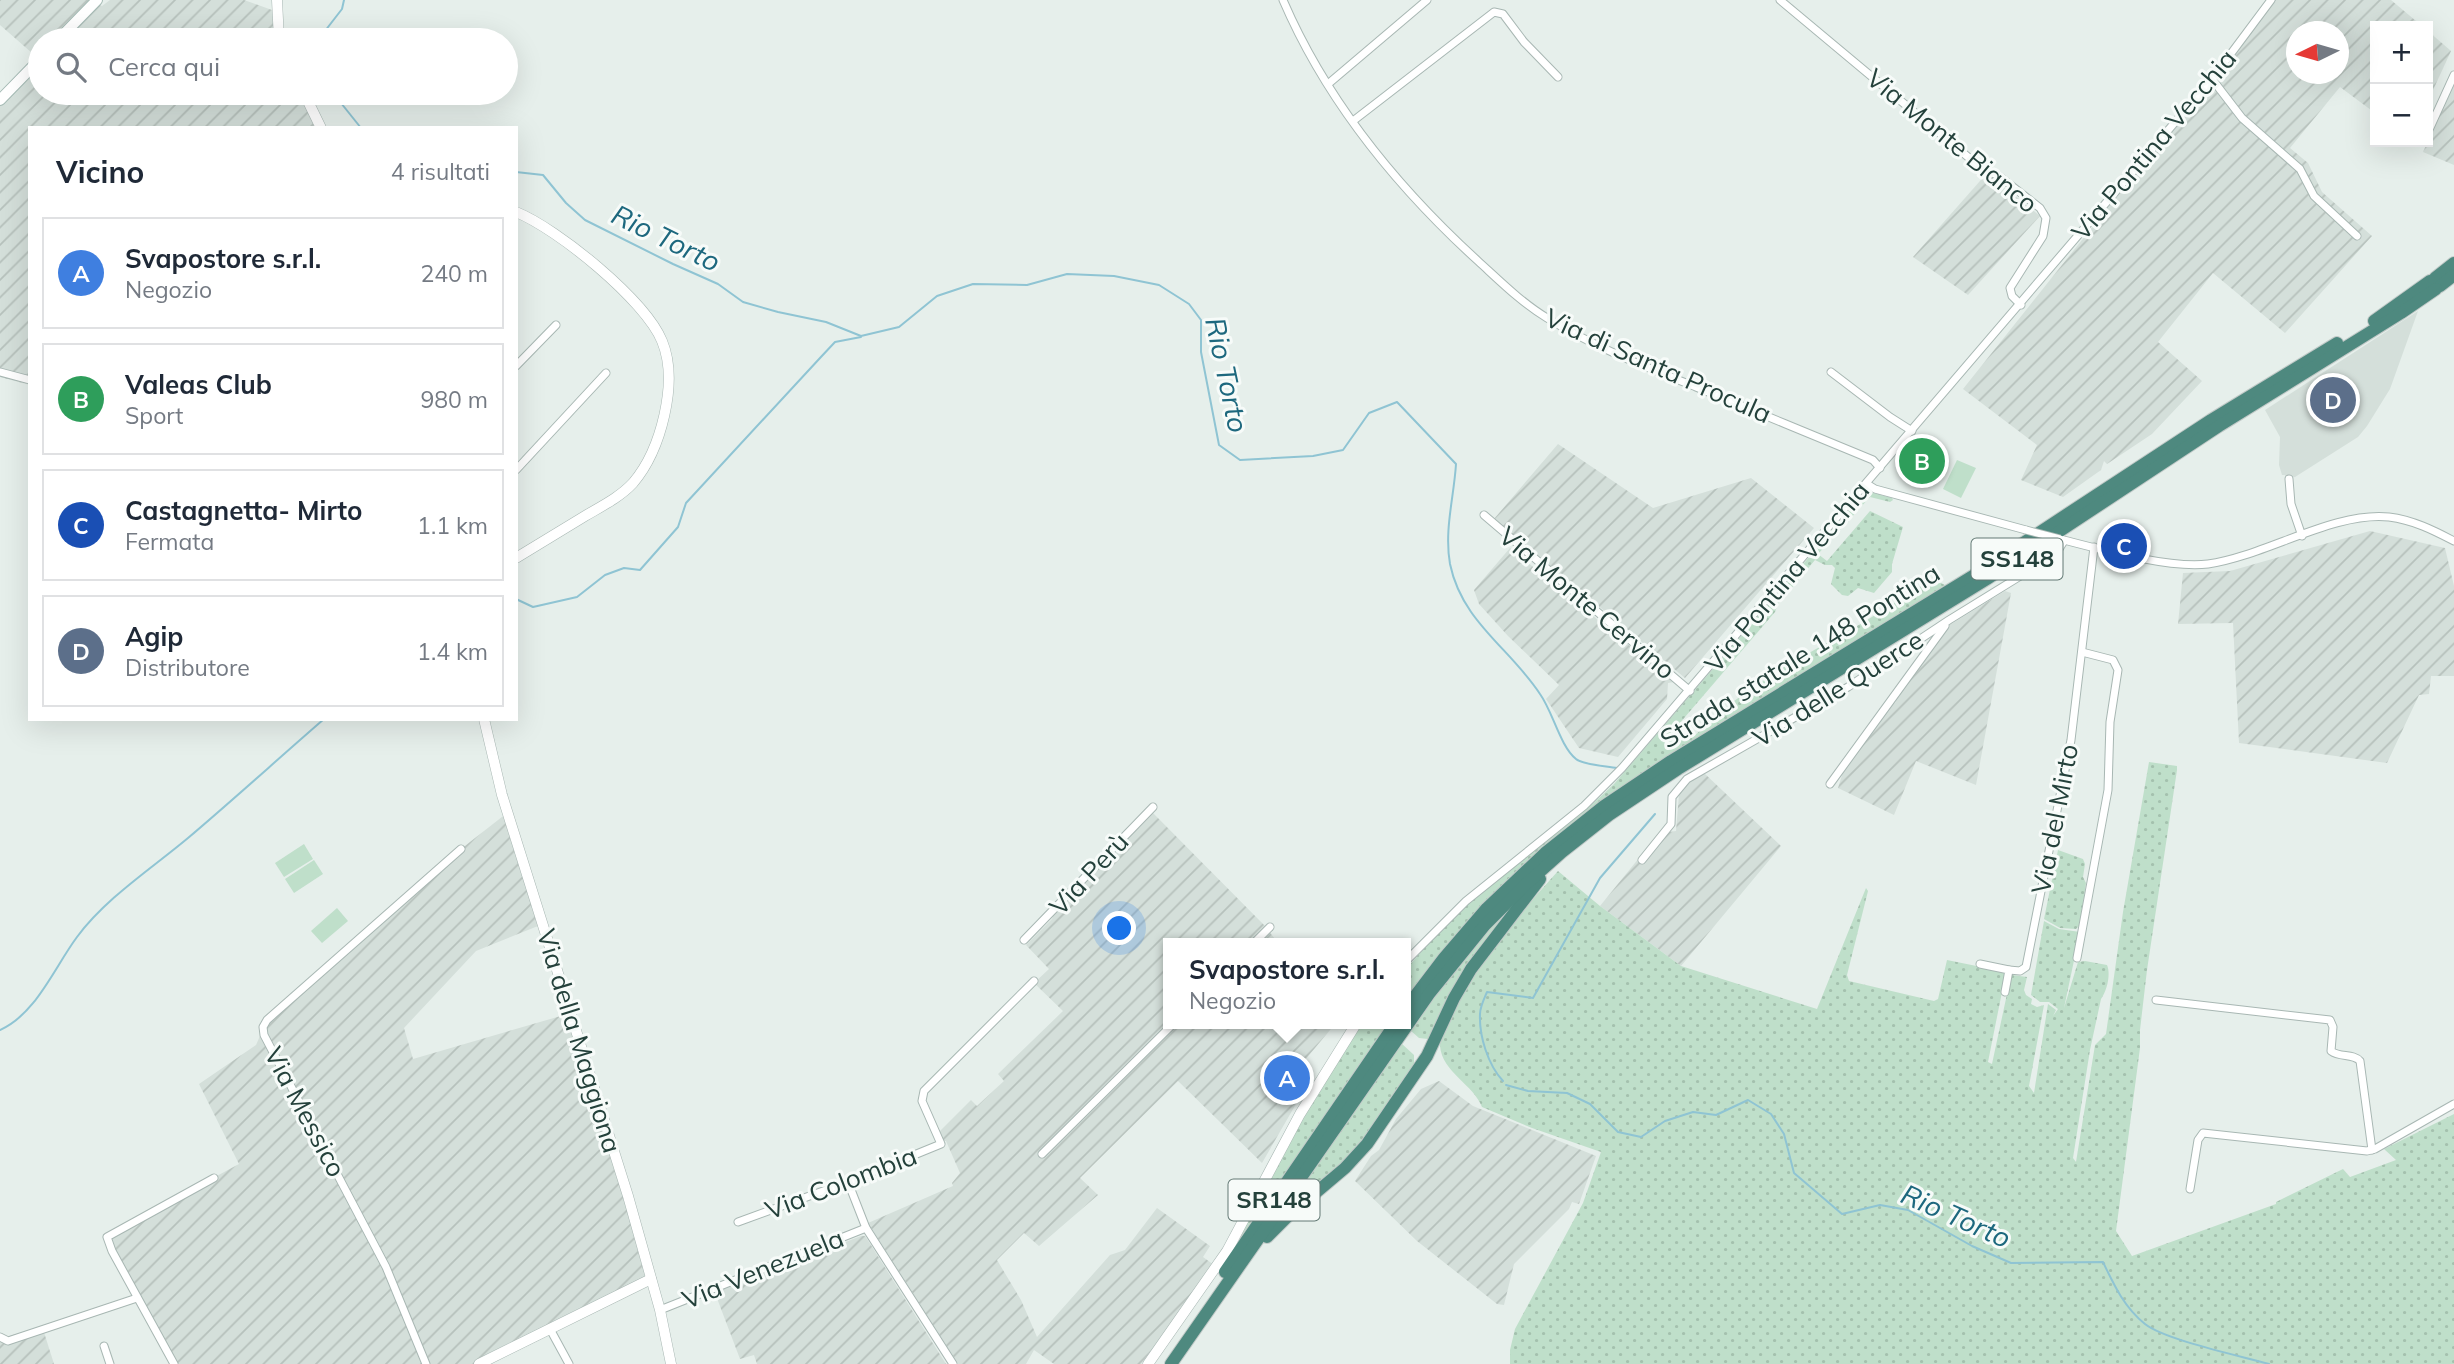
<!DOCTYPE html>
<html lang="it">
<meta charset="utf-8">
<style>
:root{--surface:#fff;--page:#f2f2f3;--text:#1f2937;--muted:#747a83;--line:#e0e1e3;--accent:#ea580c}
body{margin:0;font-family:Mulish,sans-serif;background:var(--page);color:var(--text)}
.controls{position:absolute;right:21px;top:21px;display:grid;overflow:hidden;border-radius:0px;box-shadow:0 7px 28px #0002}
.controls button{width:63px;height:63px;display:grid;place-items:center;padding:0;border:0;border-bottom:2px solid var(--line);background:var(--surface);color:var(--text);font:35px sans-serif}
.compass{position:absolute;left:2286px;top:21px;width:63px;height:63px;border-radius:50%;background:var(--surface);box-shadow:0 7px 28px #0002;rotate:265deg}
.you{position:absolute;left:1120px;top:929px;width:24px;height:24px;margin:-18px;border:5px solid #fff;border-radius:50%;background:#1a73e8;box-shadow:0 0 0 10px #1a73e833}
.badge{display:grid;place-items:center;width:46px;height:46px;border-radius:50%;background:var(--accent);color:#fff;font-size:23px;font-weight:700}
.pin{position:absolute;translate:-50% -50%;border:4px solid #fff;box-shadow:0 2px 7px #0006}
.popup{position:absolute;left:1163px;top:938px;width:248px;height:91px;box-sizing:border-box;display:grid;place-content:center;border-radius:0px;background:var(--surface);filter:drop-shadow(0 2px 5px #0005);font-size:23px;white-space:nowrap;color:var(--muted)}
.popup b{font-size:26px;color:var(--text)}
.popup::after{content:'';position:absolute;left:50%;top:100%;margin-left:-14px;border:14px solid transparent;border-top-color:var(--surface)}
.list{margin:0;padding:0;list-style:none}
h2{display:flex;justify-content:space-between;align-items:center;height:91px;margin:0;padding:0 28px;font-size:30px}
h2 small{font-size:23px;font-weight:400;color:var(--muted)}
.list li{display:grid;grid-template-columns:46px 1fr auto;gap:21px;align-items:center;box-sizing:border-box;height:112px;margin:0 14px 14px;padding:0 14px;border:2px solid var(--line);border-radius:0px}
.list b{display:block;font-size:26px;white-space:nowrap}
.list p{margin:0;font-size:23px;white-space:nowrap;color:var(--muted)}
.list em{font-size:23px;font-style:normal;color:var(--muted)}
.icon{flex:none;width:38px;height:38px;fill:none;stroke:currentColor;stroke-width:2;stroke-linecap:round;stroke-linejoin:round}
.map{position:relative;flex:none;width:2454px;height:1364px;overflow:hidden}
.search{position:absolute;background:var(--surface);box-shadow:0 7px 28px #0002;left:28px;top:28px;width:490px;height:77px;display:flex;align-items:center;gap:18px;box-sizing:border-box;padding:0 24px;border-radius:38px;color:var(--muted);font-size:26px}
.panel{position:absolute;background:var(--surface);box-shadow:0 7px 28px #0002;left:28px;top:126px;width:490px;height:595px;border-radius:0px}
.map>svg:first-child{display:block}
.built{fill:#d4dfda}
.industrial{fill:url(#industrial-furrows);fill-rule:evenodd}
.grass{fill:url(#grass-dots)}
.pitch{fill:#bfdfca}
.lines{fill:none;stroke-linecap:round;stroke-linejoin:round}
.stream{stroke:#8fc4d3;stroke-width:2}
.minor-casing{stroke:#a8b7b3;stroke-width:9}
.tertiary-casing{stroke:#a8b7b3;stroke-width:11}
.secondary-casing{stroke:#a4bab4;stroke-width:12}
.trunk-casing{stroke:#c2cac8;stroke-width:14}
.minor{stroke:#fff;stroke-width:7}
.tertiary{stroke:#fff;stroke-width:10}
.secondary{stroke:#fff;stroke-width:10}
.trunk{stroke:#4e897f;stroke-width:12}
.minor-bridge-casing{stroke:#a8b7b3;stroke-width:9;stroke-linecap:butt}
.minor-bridge{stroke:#fff;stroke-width:7}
.labels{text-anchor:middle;stroke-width:6;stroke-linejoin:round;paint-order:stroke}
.shield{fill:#f7fbf9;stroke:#637974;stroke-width:2}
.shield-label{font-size:24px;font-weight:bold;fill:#24413b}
.street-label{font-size:26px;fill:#24413b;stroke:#f7fbf9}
.water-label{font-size:28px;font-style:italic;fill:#1d687e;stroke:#f7fbf9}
</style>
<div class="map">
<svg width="2454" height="1364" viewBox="0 0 2454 1364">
<defs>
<pattern id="industrial-furrows" width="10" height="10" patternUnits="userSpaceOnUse" patternTransform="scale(1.75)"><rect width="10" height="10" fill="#d4dfda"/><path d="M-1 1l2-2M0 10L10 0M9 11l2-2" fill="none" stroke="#b6c1bc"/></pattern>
<pattern id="grass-dots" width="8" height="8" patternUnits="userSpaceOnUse" patternTransform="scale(1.75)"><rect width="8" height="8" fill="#bfdfca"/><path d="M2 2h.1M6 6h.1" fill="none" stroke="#a4c1ae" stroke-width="1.8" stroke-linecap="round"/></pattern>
</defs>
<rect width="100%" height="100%" fill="#e6efeb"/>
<!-- built -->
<polygon class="built" points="2418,311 2390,389 2367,426 2358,437 2295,477 2286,479 2285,475 2282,475 2279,465 2280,437 2265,410"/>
<!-- industrial -->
<g class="industrial">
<polygon points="0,0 88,0 102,6 110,0 244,0 272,10 276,40 40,40 40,60 0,25"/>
<path d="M2274,0H2391L2422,26H2375V113L2340,87L2290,148L2308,163L2322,192L2372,236L2285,333L2213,273L2158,342L2202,381L2152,434L2107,464L2104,461L2101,470L2063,497L2021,480L2037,445L1963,389L2125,186L2219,78ZM2296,32H2338V74H2296Z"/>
<polygon points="2428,31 2451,51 2428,101"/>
<polygon points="40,62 40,93 300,93 316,128 30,128 30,385 0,377 0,106"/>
<polygon points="2454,83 2454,165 2423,152"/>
<polygon points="1987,173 2040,216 1968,295 1913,257"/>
<polygon points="1558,444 1653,508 1751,478 1814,528 1685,678 1494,519"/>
<polygon points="2370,531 2445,548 2454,586 2454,676 2431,676 2429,694 2419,695 2387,763 2239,743 2233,623 2178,624 2183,573 2230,571"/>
<polygon points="1510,548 1674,682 1668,683 1667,699 1618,757 1579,748 1546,699 1559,685 1508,636 1479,604 1474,590"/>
<polygon points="2005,591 2011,593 1976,785 1916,761 1894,815 1838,788 1843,772 1891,705 1896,702 1895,698 1921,663 1930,654 1948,626"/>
<polygon points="1704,773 1781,846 1681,966 1600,906 1639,858 1645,862 1669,832 1676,831 1679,794 1685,785"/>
<polygon points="1152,812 1265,926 1278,943 1168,943 1168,1024 1335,1024 1280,1090 1296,1104 1262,1163 1178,1081 1080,1178 1098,1195 1039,1246 1024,1233 997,1260 1021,1300 1037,1337 1110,1255 1125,1250 1157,1208 1210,1246 1203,1257 1214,1265 1141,1364 1054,1364 1034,1350 1026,1364 958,1364 868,1223 953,1186 952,1183 960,1173 946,1141 943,1141 939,1132 971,1100 977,1106 1004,1081 998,1074 1063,1011 1034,983 1049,969 1026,945 1052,919 1055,911"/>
<polygon points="507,813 543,924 476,951 404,1028 413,1059 571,1013 651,1279 478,1364 174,1364 112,1251 109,1234 239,1164 199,1084 256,1045 267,1020 461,849"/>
<polygon points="1439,1081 1473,1106 1596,1156 1579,1204 1572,1202 1569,1209 1514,1264 1504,1305 1497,1304 1417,1241 1355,1181 1371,1156 1379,1150 1396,1119 1421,1089"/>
<polygon points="861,1236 865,1236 869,1242 946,1364 757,1364 754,1355 740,1359 715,1293"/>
<polygon points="42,1326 54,1364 0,1364 0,1339"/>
</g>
<!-- grass -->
<g class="grass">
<path d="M1870,492L1892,498L1893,500L1890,502L1870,497L1818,554L1827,561L1870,511L1903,527L1892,564V572L1874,593L1858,588L1848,596L1842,595L1831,584L1835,568L1832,565H1825L1815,560L1778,604L1775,612L1679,724V732L1686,739L1693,737L1731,703L1784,667L1864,622L1927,582L1922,574L1945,585L1595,811L1406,1002V969C1427,945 1449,921 1473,899C1518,859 1571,827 1614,784L1829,534L1864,494Z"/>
<path d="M2149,762L2177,766V770L2147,970L2140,1030V1048L2116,1231L2132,1256L2276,1204V1202L2343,1169L2350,1177L2396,1160L2384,1149L2454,1114V1364H1510V1350L1515,1329L1583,1203L1601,1152L1532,1128L1482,1107C1474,1085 1442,1072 1440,1046C1439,1039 1445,1029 1448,1021C1472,963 1517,917 1558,871L1600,906L1681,966L1817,1009L1866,888L1868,891L1847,975L1849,981L1934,1001L1938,999L1947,960L2006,972L1988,1062L1992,1064L2010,980L2012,975L2027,977L2024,990L2026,995L2032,999L2031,1004L2037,1007L2044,1005L2029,1086L2034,1093L2048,1004L2056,1010L2053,1016L2058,1009L2049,1002H2040L2031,995L2044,921L2059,929L2080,932L2064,1008L2078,962L2085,961L2107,965C2111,974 2107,991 2101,999L2090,1050L2073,1158L2076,1162L2095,1045L2106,1034L2123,912Z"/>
<polygon points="2058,850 2083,859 2085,864 2083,877 2086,883 2080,925 2076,929 2060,928 2044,919"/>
<polygon points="1511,906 1428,1039 1419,1038 1410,1030 1465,956"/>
<polygon points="1362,1024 1380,1024 1387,1030 1232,1252 1289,1138"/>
<polygon points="1401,1043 1414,1055 1414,1064 1356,1151 1283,1214 1282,1213"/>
</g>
<!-- pitch -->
<g class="pitch">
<polygon points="1957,460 1976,468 1961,498 1943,489"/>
<polygon points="304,844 313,859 284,877 275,863"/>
<polygon points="314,860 323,874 294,893 285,879"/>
<polygon points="337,908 348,921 322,943 311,931"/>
</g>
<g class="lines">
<!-- stream -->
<g class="stream">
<polyline points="318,40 342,9 344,0"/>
<polyline points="333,93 361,128"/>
<path d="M516,172L543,175L566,203L585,220L673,264L718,284L743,302L778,312L826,322L861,336L899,327L937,296L973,284L1027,285L1067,274L1114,276L1159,285L1189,304L1201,320V352L1219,445L1240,460L1313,456L1343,450L1369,413L1397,402L1456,464C1454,497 1444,530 1450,564C1462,622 1510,648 1540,694C1553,712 1560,746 1576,759C1583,765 1607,766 1617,768"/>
<polyline points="516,599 533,607 577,597 605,575 624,568 640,570 678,527 686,503 820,358 835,342 861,337"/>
<path d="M0,1030C36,1014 54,968 77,937C106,898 151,869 188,838C234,799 279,758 324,719"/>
<path d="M1503,1081C1488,1065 1479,1036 1480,1014C1480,1007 1484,999 1487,992L1533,998L1600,878L1655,814"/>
<path d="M1506,1085L1528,1091L1567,1093L1590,1104L1618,1132L1641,1137L1665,1121L1693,1112L1716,1115L1748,1100L1771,1114L1784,1134L1794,1173L1842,1214L1880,1205L1908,1210L1972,1246L2011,1263L2103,1262C2114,1285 2124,1307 2145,1324C2165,1340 2241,1356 2269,1364"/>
</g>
<!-- minor casing -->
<g class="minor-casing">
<g id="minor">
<path d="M1283,0C1326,100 1398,188 1478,261C1500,281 1522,303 1547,318C1594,347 1646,367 1696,387C1755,411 1814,436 1873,460L1880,468"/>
<polyline points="1780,0 1980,167 1999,176 2040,208 2046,218 2043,236 2010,288 2012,296 2021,305"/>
<polyline points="2212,79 2242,118 2300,169 2314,196 2357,236"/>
<polyline points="1328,84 1427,0"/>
<polyline points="1353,121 1494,12 1503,14 1524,42 1558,77"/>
<polyline points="2428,132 2454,75"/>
<polyline points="516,366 556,325"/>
<polyline points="0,372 30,380"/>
<polyline points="1831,372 1890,417 1912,431"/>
<polyline points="516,470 606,373"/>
<polyline points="2289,479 2291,504 2302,536"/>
<polyline points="1867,484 1875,489 2026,530"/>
<polyline points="1484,515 1690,691"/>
<path d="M2060,539C2099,549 2170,569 2208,564C2265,556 2334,511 2389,517C2413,520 2433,530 2454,541"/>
<polyline points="1830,784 1945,626"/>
<polyline points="1642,860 1671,824 1672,797 1687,779 1848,687 1949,620 2056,554 2064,541"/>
<polyline points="1024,940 1153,807"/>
<polyline points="1254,943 1270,927"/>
<polyline points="2077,958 2108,790 2110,722 2118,670 2113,660 2082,652"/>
<polyline points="1406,961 1466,901 1584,806 1622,768 2212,79 2271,0"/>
<polyline points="1980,964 2009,970 2005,992"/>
<polyline points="2009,970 2020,971 2026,967 2071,740 2094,547"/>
<path d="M2156,1000L2330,1020L2333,1027L2331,1051C2340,1058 2353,1053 2360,1061L2372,1150"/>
<polyline points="1042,1154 1173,1024"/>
<polyline points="848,1182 866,1228 953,1364"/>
<polyline points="2190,1189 2198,1140 2203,1133 2367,1151 2375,1149 2454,1104"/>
<polyline points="738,1222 848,1182 941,1144 922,1101 924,1091 1034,981"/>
<polyline points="660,1310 866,1228"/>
<polyline points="550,1329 569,1364"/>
<polyline points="0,1337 8,1341 137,1298"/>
<polyline points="104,1346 110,1364"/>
<polyline points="174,1364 112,1251 107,1237 214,1178"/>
<polyline points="426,1364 386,1267 264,1035 263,1027 267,1020 461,849"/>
</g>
</g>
<!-- tertiary casing -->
<g class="tertiary-casing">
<g id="tertiary">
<polyline points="277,0 279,40"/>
<polyline points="304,93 321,128"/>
<path d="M516,212C558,229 645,300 662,341C679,382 661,450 633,483C620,497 602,506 585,516C562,530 539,544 516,558"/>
<polyline points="484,719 502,795 628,1196 660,1310 671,1364"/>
<polyline points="479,1364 651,1279"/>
<polyline points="1148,1364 1227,1251 1300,1114 1356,1024"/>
</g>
</g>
<!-- secondary casing -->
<g class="secondary-casing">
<g id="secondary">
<polyline points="58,40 97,0"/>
<polyline points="0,100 40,59"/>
</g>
</g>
<!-- trunk casing -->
<g class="trunk-casing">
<g id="trunk">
<polyline points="2435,278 2454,263"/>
<polyline points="2440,286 2454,275"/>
<polyline points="2374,321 2430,281"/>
<polyline points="1406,1008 1444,958 1487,908 1545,853 1604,806 1671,761 1976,574 2211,420 2337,343"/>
<polyline points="1267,1237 1287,1217 1345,1168 1367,1144 1427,1056 1454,998 1471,969 1540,879"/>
<polyline points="1225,1272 1395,1024"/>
<polyline points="1171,1364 1429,994 1485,925 1525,885 1562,852 1609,815 1678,769 1987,579 2219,426 2401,313 2436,289"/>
</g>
</g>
<!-- minor -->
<use href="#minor" class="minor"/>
<!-- tertiary -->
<use href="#tertiary" class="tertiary"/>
<!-- secondary -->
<use href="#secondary" class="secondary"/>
<!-- trunk -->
<use href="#trunk" class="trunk"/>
<!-- minor-bridge casing -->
<g class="minor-bridge-casing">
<polyline id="minor-bridge" points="2026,530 2060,539"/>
</g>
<!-- minor-bridge -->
<use href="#minor-bridge" class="minor-bridge"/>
</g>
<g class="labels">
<!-- shield labels -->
<g class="shield">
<rect x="1971.5" y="538.5" width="91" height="41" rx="5"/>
<rect x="1228.5" y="1179.5" width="91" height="41" rx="5"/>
</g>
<g class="shield-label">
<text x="2017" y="567">SS148</text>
<text x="1274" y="1208">SR148</text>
</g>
<!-- street labels -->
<g class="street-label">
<text transform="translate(1952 141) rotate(39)" y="9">Via Monte Bianco</text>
<text transform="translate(2154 145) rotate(-50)" y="9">Via Pontina Vecchia</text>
<text transform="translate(1658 366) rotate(24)" y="9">Via di Santa Procula</text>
<text transform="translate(1787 577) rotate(-50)" y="9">Via Pontina Vecchia</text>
<text transform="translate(1587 603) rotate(40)" y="9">Via Monte Cervino</text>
<text transform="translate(1800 656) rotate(-32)" y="9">Strada statale 148 Pontina</text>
<text transform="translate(1838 689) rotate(-32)" y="9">Via delle Querce</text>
<text transform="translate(2055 819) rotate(-79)" y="9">Via del Mirto</text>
<text transform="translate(1089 874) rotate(-47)" y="9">Via Perù</text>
<text transform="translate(579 1041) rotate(73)" y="9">Via della Maggiona</text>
<text transform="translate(305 1112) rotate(62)" y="9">Via Messico</text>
<text transform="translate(841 1183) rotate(-21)" y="9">Via Colombia</text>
<text transform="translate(763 1269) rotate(-22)" y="9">Via Venezuela</text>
</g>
<!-- water labels -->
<g class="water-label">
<text transform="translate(666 238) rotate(26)" y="10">Rio Torto</text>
<text transform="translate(1227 375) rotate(78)" y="10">Rio Torto</text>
<text transform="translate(1956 1216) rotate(24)" y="10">Rio Torto</text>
</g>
</g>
</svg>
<div class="controls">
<button>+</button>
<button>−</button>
</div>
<svg class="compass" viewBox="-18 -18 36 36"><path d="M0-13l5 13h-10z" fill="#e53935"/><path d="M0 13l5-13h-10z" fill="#747a83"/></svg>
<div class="you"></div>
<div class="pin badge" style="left:1287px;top:1078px;background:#3f7fe0">A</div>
<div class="popup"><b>Svapostore s.r.l.</b>Negozio</div>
<div class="pin badge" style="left:1922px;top:461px;background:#2e9e5b">B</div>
<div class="pin badge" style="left:2124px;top:546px;background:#1a4fb4">C</div>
<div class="pin badge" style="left:2333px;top:400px;background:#5c6f8a">D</div>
<div class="search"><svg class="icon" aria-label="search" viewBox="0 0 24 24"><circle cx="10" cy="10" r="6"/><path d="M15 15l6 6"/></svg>Cerca qui</div>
<section class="panel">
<h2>Vicino<small>4 risultati</small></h2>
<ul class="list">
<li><span class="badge" style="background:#3f7fe0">A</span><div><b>Svapostore s.r.l.</b><p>Negozio</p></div><em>240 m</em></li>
<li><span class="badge" style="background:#2e9e5b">B</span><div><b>Valeas Club</b><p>Sport</p></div><em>980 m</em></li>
<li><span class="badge" style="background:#1a4fb4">C</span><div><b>Castagnetta- Mirto</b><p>Fermata</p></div><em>1.1 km</em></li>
<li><span class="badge" style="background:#5c6f8a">D</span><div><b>Agip</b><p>Distributore</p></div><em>1.4 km</em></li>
</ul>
</section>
</div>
